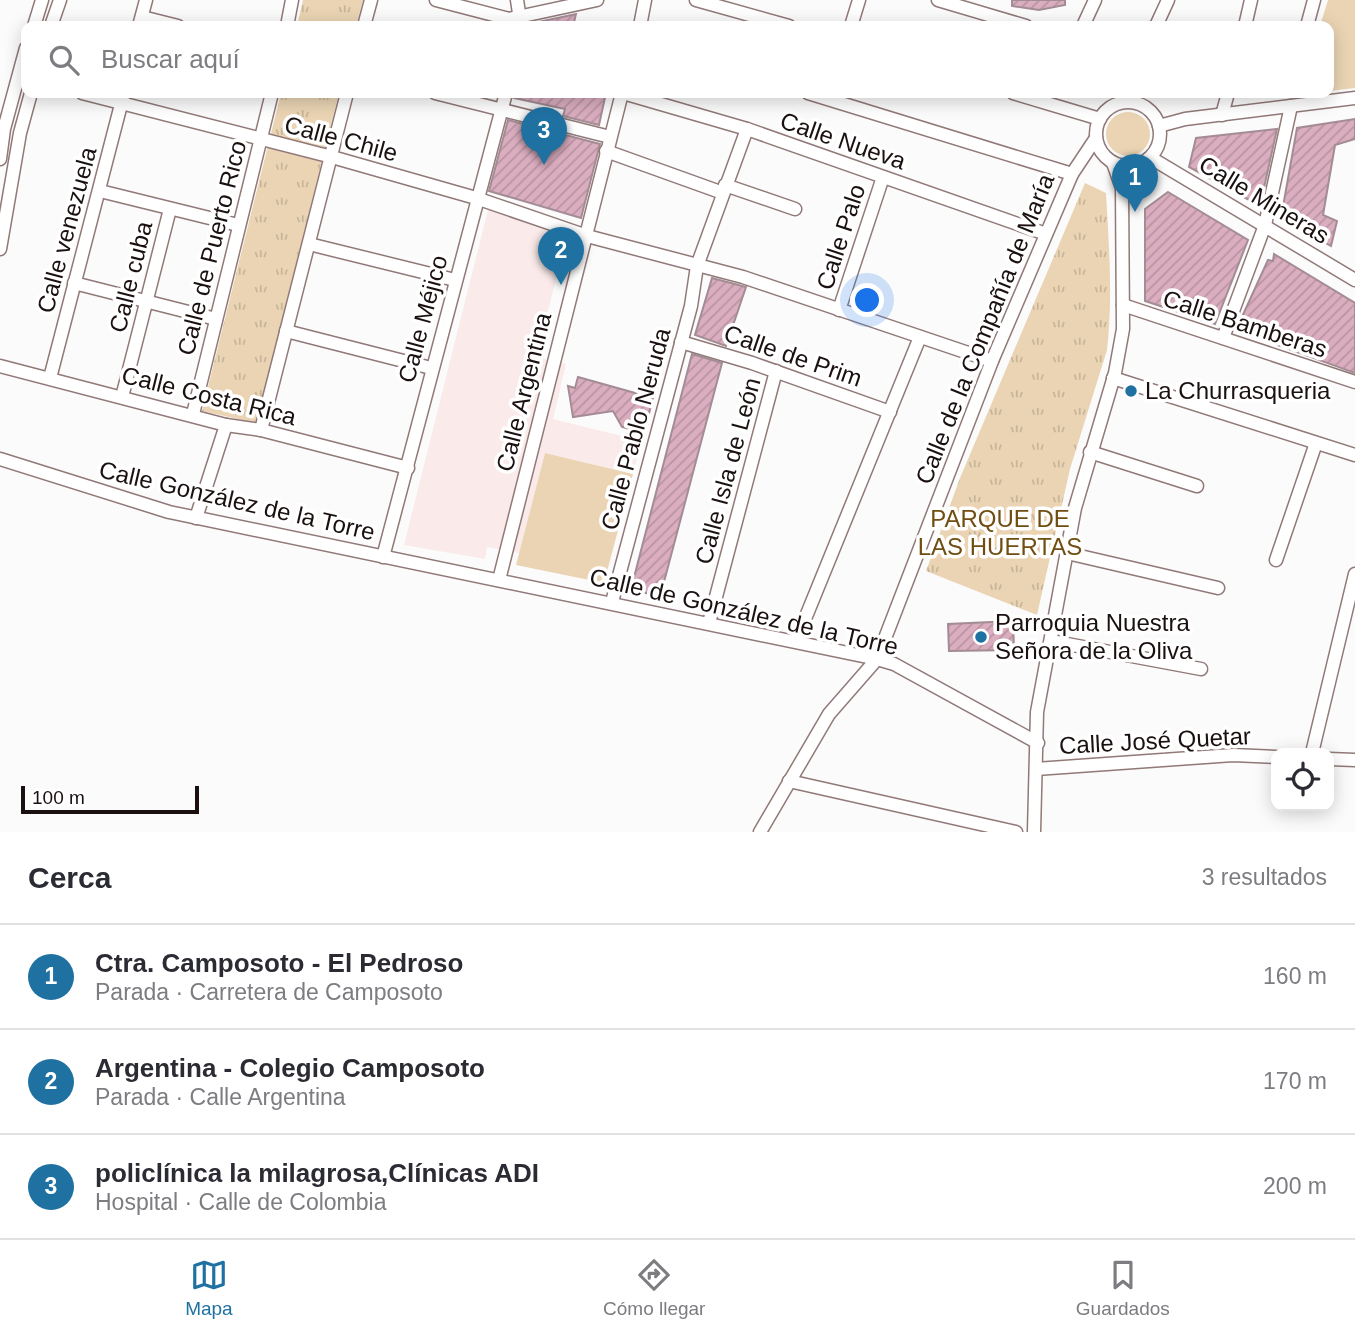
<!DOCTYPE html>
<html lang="es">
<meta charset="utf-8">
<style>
:root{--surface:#fff;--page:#f2f2f3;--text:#2b2b33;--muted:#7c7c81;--line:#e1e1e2;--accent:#1f71a2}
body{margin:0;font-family:Arial,sans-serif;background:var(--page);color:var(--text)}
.controls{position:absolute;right:21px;bottom:21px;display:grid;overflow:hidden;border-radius:14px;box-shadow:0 4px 18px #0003}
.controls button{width:63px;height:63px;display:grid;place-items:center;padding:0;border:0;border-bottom:2px solid var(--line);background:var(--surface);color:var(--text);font:35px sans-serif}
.scale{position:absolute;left:21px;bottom:18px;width:178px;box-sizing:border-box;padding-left:7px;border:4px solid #1a1010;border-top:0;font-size:19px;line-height:24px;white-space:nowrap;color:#1a1010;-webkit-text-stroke:5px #fff;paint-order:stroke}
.you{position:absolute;left:868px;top:301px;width:24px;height:24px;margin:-18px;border:5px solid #fff;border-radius:50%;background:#1a73e8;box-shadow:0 0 0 10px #1a73e833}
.badge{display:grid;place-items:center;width:46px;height:46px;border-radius:50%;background:var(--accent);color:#fff;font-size:23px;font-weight:700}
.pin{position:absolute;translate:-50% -58px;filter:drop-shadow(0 2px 4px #0008)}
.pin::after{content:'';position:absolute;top:37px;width:24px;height:21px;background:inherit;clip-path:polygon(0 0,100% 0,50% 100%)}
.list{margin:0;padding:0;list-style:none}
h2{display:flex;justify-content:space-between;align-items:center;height:91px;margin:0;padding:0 28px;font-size:30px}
h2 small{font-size:23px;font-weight:400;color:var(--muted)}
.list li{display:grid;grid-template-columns:46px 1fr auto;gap:21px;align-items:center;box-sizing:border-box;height:105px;padding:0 28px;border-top:2px solid var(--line)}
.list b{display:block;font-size:26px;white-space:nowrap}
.list p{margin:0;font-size:23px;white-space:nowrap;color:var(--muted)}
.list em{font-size:23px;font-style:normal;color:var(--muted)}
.icon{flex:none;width:38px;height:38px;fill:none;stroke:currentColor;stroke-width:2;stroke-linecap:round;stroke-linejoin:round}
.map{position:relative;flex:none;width:1355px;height:832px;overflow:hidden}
.search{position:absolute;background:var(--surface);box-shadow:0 4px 18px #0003;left:21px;right:21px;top:21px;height:77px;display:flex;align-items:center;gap:18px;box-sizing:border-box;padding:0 24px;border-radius:14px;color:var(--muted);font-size:26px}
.sheet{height:406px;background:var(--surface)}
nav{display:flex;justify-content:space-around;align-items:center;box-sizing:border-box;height:98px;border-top:2px solid var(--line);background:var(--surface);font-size:19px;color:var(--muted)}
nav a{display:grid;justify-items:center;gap:4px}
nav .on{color:var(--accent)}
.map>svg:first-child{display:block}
.built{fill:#faebea}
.grass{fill:#ead4b3}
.park{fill:url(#park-tufts)}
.building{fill:url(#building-hatch);stroke:#a48c95;stroke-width:2}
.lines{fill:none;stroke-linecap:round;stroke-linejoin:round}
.minor-casing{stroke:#917978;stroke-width:15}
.minor{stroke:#fff;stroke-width:12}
.poi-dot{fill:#1f71a2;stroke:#fff;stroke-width:2.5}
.labels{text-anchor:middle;stroke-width:7;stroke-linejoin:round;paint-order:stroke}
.street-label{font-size:24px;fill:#1a1010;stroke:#fff}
.poi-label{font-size:24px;fill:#1a1010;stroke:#fff;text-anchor:start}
.park-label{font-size:24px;fill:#704e11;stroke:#fff}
</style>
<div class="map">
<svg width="1355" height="832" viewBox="0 0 1355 832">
<defs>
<pattern id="park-tufts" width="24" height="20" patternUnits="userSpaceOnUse" patternTransform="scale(1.75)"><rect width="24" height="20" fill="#ead4b3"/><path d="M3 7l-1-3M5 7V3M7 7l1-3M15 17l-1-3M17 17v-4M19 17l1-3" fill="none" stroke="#c8b599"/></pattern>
<pattern id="building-hatch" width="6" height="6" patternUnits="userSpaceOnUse" patternTransform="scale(1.75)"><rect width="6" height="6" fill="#daadbf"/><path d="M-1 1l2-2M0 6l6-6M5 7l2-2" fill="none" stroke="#ba94a3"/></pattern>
</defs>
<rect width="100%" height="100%" fill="#fbfbfb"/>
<!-- built -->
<polygon class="built" points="489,206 570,225 536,357 566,364 553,419 642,441 633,474 545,453 519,553 487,547 485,559 404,545"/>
<!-- grass -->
<g class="grass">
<polygon points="1328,0 1355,0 1355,88 1329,91 1329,26 1320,26"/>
<circle cx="1128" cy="134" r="22"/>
<polygon points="545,453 633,474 604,583 516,565"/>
</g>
<!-- park -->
<g class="park">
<polygon points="303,0 363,0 356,26 297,26"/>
<polygon points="281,93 339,93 256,423 202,411"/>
<path d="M1085,183L1106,193C1109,246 1113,298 1107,350L1070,469L1037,615L926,571L960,478Z"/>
</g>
<!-- building -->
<g class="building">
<polygon points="1012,0 1065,0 1065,5 1039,10 1012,6"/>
<polygon points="576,14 573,26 537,26 538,22"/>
<polygon points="515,93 606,93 599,125 563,116 565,109 514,98"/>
<polygon points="1355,119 1355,139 1335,145 1323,215 1337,221 1331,246 1281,218 1297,128"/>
<polygon points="508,120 600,144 581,218 489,191"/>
<polygon points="1277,129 1260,206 1189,167 1196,138"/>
<polygon points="1168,192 1248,240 1215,324 1145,301 1145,209"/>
<polygon points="1274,254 1355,303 1355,373 1236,330 1268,260 1273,261"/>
<polygon points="712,278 746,287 726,346 695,335"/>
<polygon points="692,354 722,363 660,597 631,589"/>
<polygon points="578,377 653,398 644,433 622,427 613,411 573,417 568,386 575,388"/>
<polygon points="1013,621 1014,650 949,651 948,624"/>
</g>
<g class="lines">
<!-- minor casing -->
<g class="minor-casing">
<g id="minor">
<polyline points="436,0 509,19 597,0"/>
<polyline points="517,0 521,26"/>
<polyline points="696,0 789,26"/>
<polyline points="938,0 1026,26"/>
<polyline points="142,17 178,26"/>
<polyline points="34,26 42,0"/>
<polyline points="51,26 60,0"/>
<polyline points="139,26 146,0"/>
<polyline points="287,26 292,0"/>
<polyline points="364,26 371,0"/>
<polyline points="640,26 645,0"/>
<polyline points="851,26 859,0"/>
<polyline points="1083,26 1095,0"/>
<polyline points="1156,26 1168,0"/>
<polyline points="1245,26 1251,0"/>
<polyline points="1307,26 1314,0"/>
<polyline points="82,93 332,157 476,198 587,236 743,277 992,361"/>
<polyline points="435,93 610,137"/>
<polyline points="623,93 747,129 1046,234"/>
<polyline points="808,93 1072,174"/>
<polyline points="1013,93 1100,119"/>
<circle cx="1128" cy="134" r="32"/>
<polyline points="1222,115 1228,93"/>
<polyline points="1159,126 1185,119 1355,98"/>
<polyline points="606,151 723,193"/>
<polyline points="1151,158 1355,280"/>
<polyline points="0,159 4,129 26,48"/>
<polyline points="725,185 795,209"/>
<polyline points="100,191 238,225"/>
<polyline points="309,244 455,280"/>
<polyline points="0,249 20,133 31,93"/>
<polyline points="74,283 216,319"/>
<polyline points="1123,305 1355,382"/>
<polyline points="839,310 883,177"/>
<polyline points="286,331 431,368"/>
<polyline points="1223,338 1265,225 1291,106"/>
<polyline points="681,342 752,363 890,412"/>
<polyline points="0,366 226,425 261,430 408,468"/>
<polyline points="50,378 124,93"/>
<polyline points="1113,378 1355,455"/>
<polyline points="122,397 170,209"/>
<polyline points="193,414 272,93"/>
<polyline points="261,430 347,93"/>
<polyline points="1090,452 1197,486"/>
<polyline points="0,459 169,512 877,659 894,664 1038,743"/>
<polyline points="196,518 226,425"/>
<polyline points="1067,553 1218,588"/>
<polyline points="383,557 506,93"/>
<polyline points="1276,560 1316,443"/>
<polyline points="499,580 622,93"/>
<polyline points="612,602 691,306 697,266 747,129"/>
<polyline points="709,623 776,371"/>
<polyline points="796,641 920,337"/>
<polyline points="1051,641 1201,669"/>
<polyline points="1312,753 1355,574"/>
<polyline points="1329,759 1355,760"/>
<polyline points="1036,769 1233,755 1276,757"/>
<polyline points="789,781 1016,832"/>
<polyline points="760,832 829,714 877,659 992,361 1072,174 1096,138"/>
<polyline points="1034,832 1037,712 1075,508 1115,373 1123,329 1122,188 1113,163"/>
</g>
</g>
<!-- minor -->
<use href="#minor" class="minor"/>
</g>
<!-- markers -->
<g class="poi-dot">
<circle cx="1131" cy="391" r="7"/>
<circle cx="981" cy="637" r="7"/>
</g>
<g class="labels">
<!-- street labels -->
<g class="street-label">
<text transform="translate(341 139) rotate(15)" y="8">Calle Chile</text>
<text transform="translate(843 141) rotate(19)" y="8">Calle Nueva</text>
<text transform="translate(1264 200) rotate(31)" y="8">Calle Mineras</text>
<text transform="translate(67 230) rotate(-75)" y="8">Calle venezuela</text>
<text transform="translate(841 237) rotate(-72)" y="8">Calle Palo</text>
<text transform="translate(212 248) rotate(-76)" y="8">Calle de Puerto Rico</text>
<text transform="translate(131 277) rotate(-76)" y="8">Calle cuba</text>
<text transform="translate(423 319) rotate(-75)" y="8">Calle Méjico</text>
<text transform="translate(1245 324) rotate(18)" y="8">Calle Bamberas</text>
<text transform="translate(985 329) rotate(-68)" y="8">Calle de la Compañía de María</text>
<text transform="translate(793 356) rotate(19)" y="8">Calle de Prim</text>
<text transform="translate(524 392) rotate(-76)" y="8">Calle Argentina</text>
<text transform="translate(209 396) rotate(14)" y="8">Calle Costa Rica</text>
<text transform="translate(636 429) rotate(-75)" y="8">Calle Pablo Neruda</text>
<text transform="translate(728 471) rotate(-75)" y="8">Calle Isla de León</text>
<text transform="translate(237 501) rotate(13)" y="8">Calle González de la Torre</text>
<text transform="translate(744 612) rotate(13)" y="8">Calle de González de la Torre</text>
<text transform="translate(1155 741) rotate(-3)" y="8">Calle José Quetar</text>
</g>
<!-- poi labels -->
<g class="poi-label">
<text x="1145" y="399">La Churrasqueria</text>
<text x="995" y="631">Parroquia Nuestra<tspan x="995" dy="28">Señora de la Oliva</tspan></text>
</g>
<!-- park labels -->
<g class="park-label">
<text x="1000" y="527">PARQUE DE<tspan x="1000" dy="28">LAS HUERTAS</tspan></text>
</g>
</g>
</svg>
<div class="controls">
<button><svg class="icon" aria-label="locate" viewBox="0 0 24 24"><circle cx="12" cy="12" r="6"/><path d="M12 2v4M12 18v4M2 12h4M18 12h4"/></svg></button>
</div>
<div class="scale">100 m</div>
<div class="you"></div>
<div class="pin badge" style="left:1135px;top:212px">1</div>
<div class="pin badge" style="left:561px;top:285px">2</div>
<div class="pin badge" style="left:544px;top:165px">3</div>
<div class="search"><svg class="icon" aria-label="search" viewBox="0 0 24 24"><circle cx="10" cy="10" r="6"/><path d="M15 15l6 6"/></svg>Buscar aquí</div>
</div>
<section class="sheet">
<h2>Cerca<small>3 resultados</small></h2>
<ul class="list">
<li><span class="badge">1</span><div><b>Ctra. Camposoto - El Pedroso</b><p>Parada · Carretera de Camposoto</p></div><em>160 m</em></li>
<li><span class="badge">2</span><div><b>Argentina - Colegio Camposoto</b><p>Parada · Calle Argentina</p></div><em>170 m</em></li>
<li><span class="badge">3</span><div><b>policlínica la milagrosa,Clínicas ADI</b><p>Hospital · Calle de Colombia</p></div><em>200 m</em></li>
</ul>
</section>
<nav>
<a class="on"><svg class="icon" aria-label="map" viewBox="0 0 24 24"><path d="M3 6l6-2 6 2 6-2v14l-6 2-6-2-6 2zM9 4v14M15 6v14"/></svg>Mapa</a>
<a><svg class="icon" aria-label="directions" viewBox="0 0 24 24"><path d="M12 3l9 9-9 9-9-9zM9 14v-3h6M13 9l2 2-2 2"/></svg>Cómo llegar</a>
<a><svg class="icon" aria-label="saved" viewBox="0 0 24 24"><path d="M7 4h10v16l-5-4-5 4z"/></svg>Guardados</a>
</nav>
